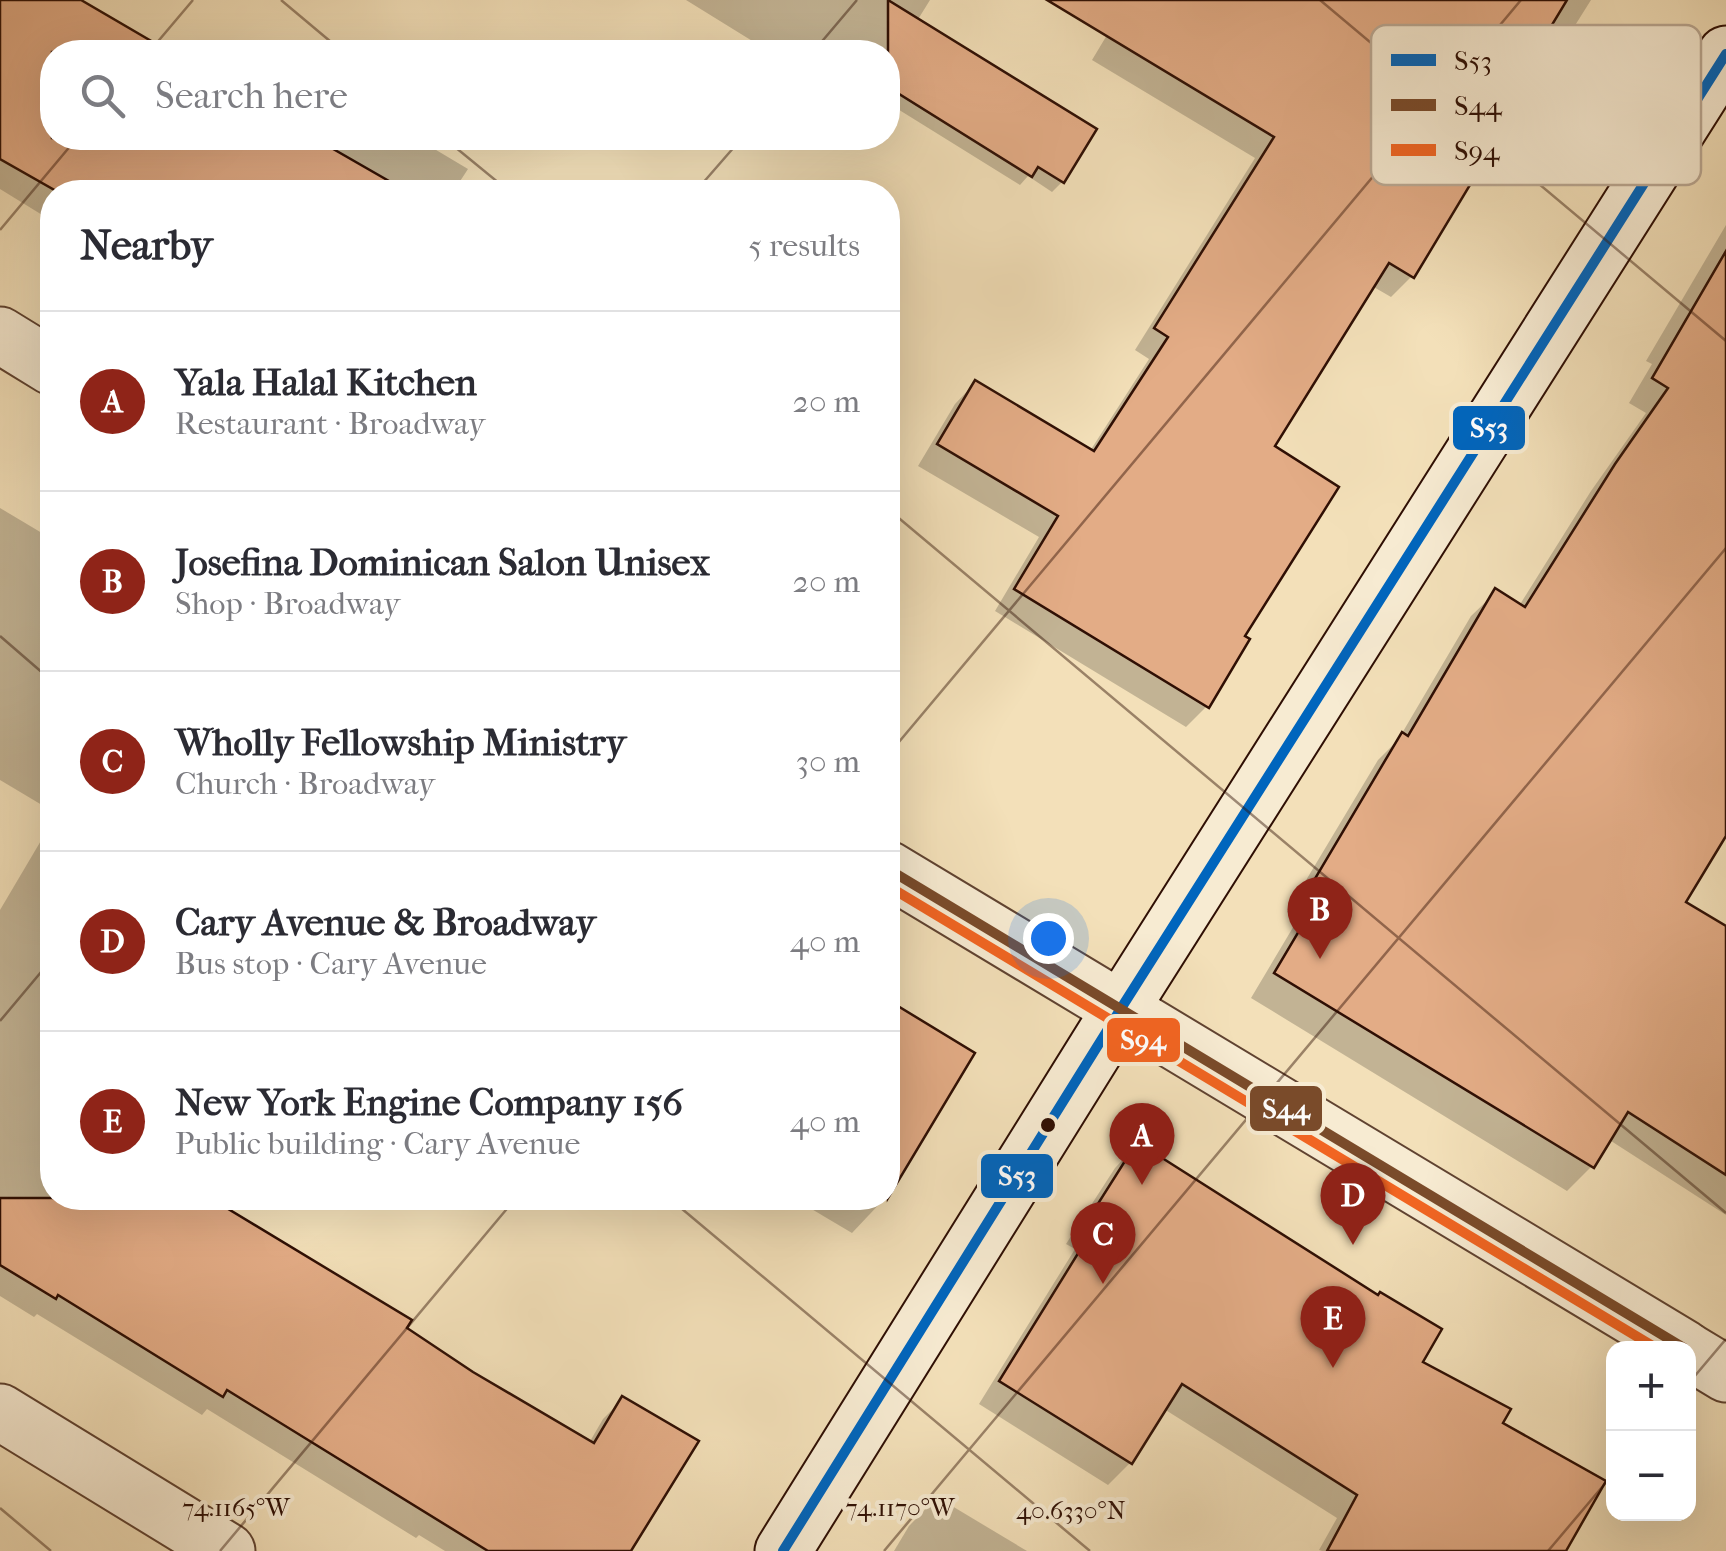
<!DOCTYPE html>
<meta charset="utf-8">
<style>
:root{--surface:#fff;--page:#f7f7f7;--text:#2b2b33;--muted:#7c7c81;--line:#e1e1e2;--accent:#8f2418}
body{margin:0;font-family:"IM FELL French Canon",serif;background:var(--page);color:var(--text)}
.controls{position:absolute;right:30px;bottom:30px;display:grid;overflow:hidden;border-radius:20px;box-shadow:0 10px 40px #0002}
.controls button{width:90px;height:90px;display:grid;place-items:center;padding:0;border:0;border-bottom:2px solid var(--line);background:var(--surface);color:var(--text);font:50px sans-serif}
.you{position:absolute;left:1048px;top:938px;width:35px;height:35px;margin:-25px;border:8px solid #fff;border-radius:50%;background:#1a73e8;box-shadow:0 0 0 15px #1a73e833}
.badge{display:grid;place-items:center;width:65px;height:65px;border-radius:50%;background:var(--accent);color:#fff;font-size:32px;font-weight:700}
.pin{position:absolute;translate:-50% -82px;filter:drop-shadow(0 2px 5px #0008)}
.pin::after{content:'';position:absolute;top:52px;width:35px;height:30px;background:inherit;clip-path:polygon(0 0,100% 0,50% 100%)}
.list{margin:0;padding:0;list-style:none}
h2{display:flex;justify-content:space-between;align-items:center;height:130px;margin:0;padding:0 40px;font-size:42px}
h2 small{font-size:32px;font-weight:400;color:var(--muted)}
.list li{display:grid;grid-template-columns:65px 1fr auto;gap:30px;align-items:center;box-sizing:border-box;height:180px;padding:0 40px;border-top:2px solid var(--line)}
.list b{display:block;font-size:38px;white-space:nowrap}
.list p{margin:0;font-size:32px;white-space:nowrap;color:var(--muted)}
.list em{font-size:32px;font-style:normal;color:var(--muted)}
.icon{flex:none;width:55px;height:55px;fill:none;stroke:currentColor;stroke-width:2;stroke-linecap:round;stroke-linejoin:round}
.map{position:relative;flex:none;width:1726px;height:1551px;overflow:hidden}
.search{position:absolute;background:var(--surface);box-shadow:0 10px 40px #0002;left:40px;top:40px;width:860px;height:110px;display:flex;align-items:center;gap:25px;box-sizing:border-box;padding:0 35px;border-radius:40px;color:var(--muted);font-size:38px}
.panel{position:absolute;background:var(--surface);box-shadow:0 10px 40px #0002;left:40px;top:180px;width:860px;height:1030px;border-radius:40px}
.map>svg:first-child{display:block}
.shadow{fill:#0003}
.building{fill:#e3ac86;stroke:#2f0f04;stroke-width:2.5}
.lines{fill:none;stroke-linecap:round;stroke-linejoin:round}
.street-casing{stroke:#604331;stroke-width:59}
.secondary-casing{stroke:#2f0f04;stroke-width:59}
.street{stroke:#f7ebd2;stroke-width:55}
.secondary{stroke:#f7ebd2;stroke-width:55}
.bus-1-casing{stroke:#f7ebd2;stroke-width:18}
.bus-2-casing{stroke:#f7ebd2;stroke-width:18}
.bus-3-casing{stroke:#f7ebd2;stroke-width:18}
.bus-1{stroke:#0065bd;stroke-width:10}
.bus-2{stroke:#7a4b2a;stroke-width:10}
.bus-3{stroke:#f26522;stroke-width:10}
.ticks{fill:none;stroke:#2f0f04;stroke-width:2.5;stroke-opacity:0.45}
.bus-dot{fill:#2f0f04;stroke:#f7ebd2;stroke-width:4}
.key{fill:#f7ebd2;stroke:#bba994;stroke-width:2.5}
.key-label{font-size:28px;fill:#2f0f04}
.ticks-label{font-size:25px;text-anchor:middle;fill:#2f0f04;stroke:#f7ebd2;stroke-width:8;stroke-linejoin:round;paint-order:stroke}
.line-badge{stroke:#f7ebd2;stroke-width:4}
.badge-label{font-size:28px;text-anchor:middle;font-weight:bold;fill:#fff}
</style>
<div class="map">
<svg width="1726" height="1551" viewBox="0 0 1726 1551">
<rect width="100%" height="100%" fill="#f3e0b9"/>
<filter id="stains"><feTurbulence type="fractalNoise" baseFrequency=".002" numOctaves="4"/><feColorMatrix values="0 0 0 0 .2 0 0 0 0 .09 0 0 0 0 .02 0 0 0 .5 -.17"/></filter>
<radialGradient id="worn" r=".72"><stop offset=".6" stop-color="#630" stop-opacity="0"/><stop offset="1" stop-color="#630" stop-opacity=".3"/></radialGradient>
<!-- shadow -->
<g class="shadow">
<polygon points="0,0 76,0 165,52 52,52 52,138 369,138 381,146 389,138 396,138 408,145 416,138 468,169 453,192 52,192 52,221 0,189"/>
<polygon points="686,0 930,0 917,21 1062,182 1052,192 1028,176 1020,185 888,103 888,52 770,52"/>
<polygon points="1128,0 1591,0 1569,35 1549,56 1535,48 1477,144 1412,276 1391,297 1372,286 1271,446 1241,637 1207,706 1186,727 995,611 1039,537 918,466 955,404 975,383 1090,451 1149,359 1135,350 1255,158 1092,60"/>
<polygon points="1726,225 1726,831 1683,903 1726,929 1726,1215 1608,1139 1592,1166 1567,1191 1251,998 1298,919 1287,912 1378,760 1398,740 1471,616 1496,592 1519,606 1591,491 1646,413 1629,403 1652,364 1646,361"/>
<polygon points="0,508 52,539 52,811 0,780"/>
<polygon points="52,822 52,1198 204,1198 408,1321 403,1329 471,1374 589,1443 603,1419 623,1399 628,1551 445,1551 419,1535 416,1538 207,1409 202,1415 37,1314 34,1317 0,1296 0,910"/>
<polygon points="888,1003 972,1054 888,1193"/>
<polygon points="1137,1145 1500,1424 1563,1551 1322,1551 1319,1550 1337,1518 1164,1409 1130,1463 1108,1485 979,1404 1075,1249 1066,1244 1115,1168"/>
<polygon points="793,1198 885,1198 852,1233"/>
<polygon points="937,1497 1027,1551 894,1551 909,1526"/>
</g>
<!-- building -->
<g class="building">
<polygon points="0,0 81,0 170,52 52,52 52,138 314,138 408,192 58,192 0,159"/>
<polygon points="888,0 1097,129 1064,183 1038,167 1032,177 888,87"/>
<polygon points="1047,0 1567,0 1480,144 1491,150 1414,278 1389,263 1275,446 1339,487 1245,636 1250,639 1209,708 1014,589 1058,516 937,444 975,380 1094,451 1168,337 1154,328 1274,137"/>
<polygon points="1726,251 1726,836 1686,902 1726,926 1726,1175 1628,1112 1594,1168 1274,973 1321,894 1310,887 1402,732 1408,736 1495,588 1525,607 1615,464 1668,388 1652,378"/>
<polygon points="888,1000 975,1053 888,1198"/>
<polygon points="1137,1142 1378,1295 1380,1292 1442,1329 1423,1362 1511,1409 1503,1423 1606,1481 1566,1551 1327,1551 1357,1495 1182,1384 1132,1464 999,1381 1095,1226 1087,1221"/>
<polygon points="0,1198 210,1198 412,1320 407,1328 473,1372 594,1443 622,1396 699,1441 631,1551 488,1551 227,1390 223,1397 58,1295 56,1299 0,1265"/>
</g>
<g class="lines">
<!-- street casing -->
<g class="street-casing">
<g id="street">
<polyline points="0,335 52,367"/>
<polyline points="888,869 1684,1348"/>
<polyline points="1688,1351 1726,1374"/>
<polyline points="0,1412 227,1551"/>
</g>
</g>
<!-- secondary casing -->
<g class="secondary-casing">
<polyline id="secondary" points="783,1551 1120,1010 1726,54"/>
</g>
<!-- street -->
<use href="#street" class="street"/>
<!-- secondary -->
<use href="#secondary" class="secondary"/>
<!-- bus-1 casing -->
<g class="bus-1-casing">
<polyline id="bus-1" points="783,1551 1120,1010 1726,54"/>
</g>
<!-- bus-2 casing -->
<g class="bus-2-casing">
<polyline id="bus-2" points="888,869 1684,1348"/>
</g>
<!-- bus-3 casing -->
<g class="bus-3-casing">
<polyline id="bus-3" points="888,886 1656,1348"/>
</g>
<!-- bus-1 -->
<use href="#bus-1" class="bus-1"/>
<!-- bus-2 -->
<use href="#bus-2" class="bus-2"/>
<!-- bus-3 -->
<use href="#bus-3" class="bus-3"/>
</g>
<!-- ticks -->
<path class="ticks" d="M281,0L343,52M1320,0L1726,341M149,52L193,0M813,52L857,0M444,138L510,192M695,192L742,138M0,230L77,138M888,509L1726,1213M0,636L52,681M888,755L1521,0M0,1021L52,959M669,1198L1090,1551M1688,1384L1726,1339M0,1508L51,1551M220,1551L516,1198M884,1551L1726,548M1548,1551L1614,1473"/>
<!-- markers -->
<circle class="bus-dot" cx="1048" cy="1125" r="9"/>
<!-- legend -->
<rect x="1371" y="25" width="330" height="160" rx="15" class="key"/>
<rect x="1391" y="54" width="45" height="12" fill="#0065bd"/>
<rect x="1391" y="99" width="45" height="12" fill="#7a4b2a"/>
<rect x="1391" y="144" width="45" height="12" fill="#f26522"/>
<g class="key-label">
<text x="1454" y="70">S53</text>
<text x="1454" y="115">S44</text>
<text x="1454" y="160">S94</text>
</g>
<g class="ticks-label">
<text x="236" y="1516">74.1165°W</text>
<text x="900" y="1516">74.1170°W</text>
<text x="1071" y="1519">40.6330°N</text>
</g>
<g class="line-badge">
<rect x="1451" y="404" width="76" height="48" rx="10" fill="#0065bd"/>
<rect x="1105" y="1016" width="77" height="48" rx="10" fill="#f26522"/>
<rect x="1248" y="1084" width="76" height="49" rx="10" fill="#7a4b2a"/>
<rect x="979" y="1152" width="76" height="48" rx="10" fill="#0065bd"/>
</g>
<g class="badge-label">
<text x="1489" y="437">S53</text>
<text x="1143" y="1049">S94</text>
<text x="1286" y="1118">S44</text>
<text x="1017" y="1185">S53</text>
</g>
<rect width="100%" height="100%" filter="url(#stains)"/>
<rect width="100%" height="100%" fill="url(#worn)"/>
</svg>
<div class="controls">
<button>+</button>
<button>−</button>
</div>
<div class="you"></div>
<div class="pin badge" style="left:1142px;top:1185px">A</div>
<div class="pin badge" style="left:1320px;top:959px">B</div>
<div class="pin badge" style="left:1103px;top:1284px">C</div>
<div class="pin badge" style="left:1353px;top:1245px">D</div>
<div class="pin badge" style="left:1333px;top:1368px">E</div>
<div class="search"><svg class="icon" aria-label="search" viewBox="0 0 24 24"><circle cx="10" cy="10" r="6"/><path d="M15 15l6 6"/></svg>Search here</div>
<section class="panel">
<h2>Nearby<small>5 results</small></h2>
<ul class="list">
<li><span class="badge">A</span><div><b>Yala Halal Kitchen</b><p>Restaurant · Broadway</p></div><em>20 m</em></li>
<li><span class="badge">B</span><div><b>Josefina Dominican Salon Unisex</b><p>Shop · Broadway</p></div><em>20 m</em></li>
<li><span class="badge">C</span><div><b>Wholly Fellowship Ministry</b><p>Church · Broadway</p></div><em>30 m</em></li>
<li><span class="badge">D</span><div><b>Cary Avenue &amp; Broadway</b><p>Bus stop · Cary Avenue</p></div><em>40 m</em></li>
<li><span class="badge">E</span><div><b>New York Engine Company 156</b><p>Public building · Cary Avenue</p></div><em>40 m</em></li>
</ul>
</section>
</div>
